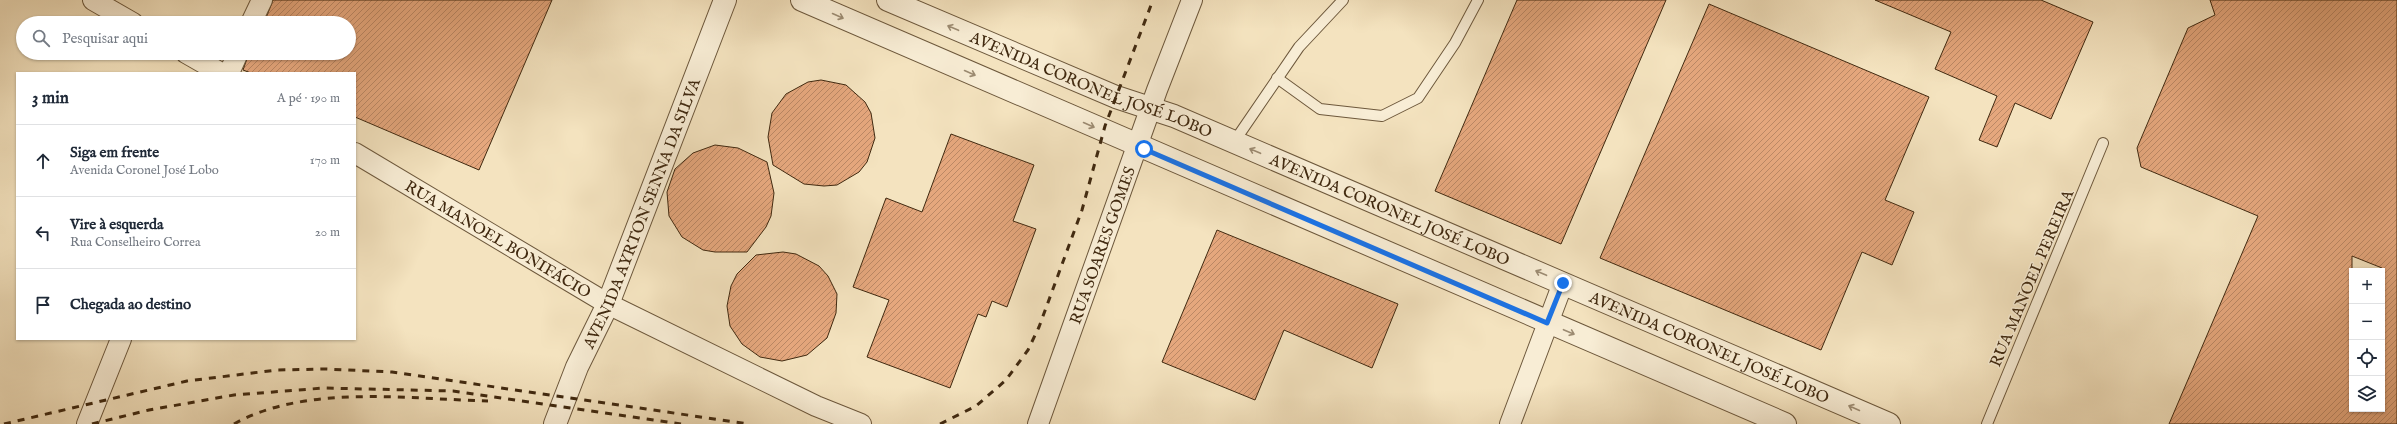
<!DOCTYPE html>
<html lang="pt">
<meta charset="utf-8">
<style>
:root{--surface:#fff;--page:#f6f6f7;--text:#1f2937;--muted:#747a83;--line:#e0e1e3}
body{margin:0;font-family:"IM FELL English",serif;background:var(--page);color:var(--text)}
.controls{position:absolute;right:12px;bottom:12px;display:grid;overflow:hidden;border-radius:0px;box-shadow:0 1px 3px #0004}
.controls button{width:36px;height:36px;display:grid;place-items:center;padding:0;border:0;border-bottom:1px solid var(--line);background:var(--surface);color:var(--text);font:20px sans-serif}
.stop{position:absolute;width:12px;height:12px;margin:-9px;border:3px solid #1a73e8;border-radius:50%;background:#fff}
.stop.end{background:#1a73e8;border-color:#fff;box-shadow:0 1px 4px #0008}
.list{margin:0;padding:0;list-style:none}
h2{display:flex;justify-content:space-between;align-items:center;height:52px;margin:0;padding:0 16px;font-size:17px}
h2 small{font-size:13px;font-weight:400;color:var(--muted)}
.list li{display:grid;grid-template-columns:26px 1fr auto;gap:12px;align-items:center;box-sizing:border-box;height:72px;padding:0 16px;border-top:1px solid var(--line)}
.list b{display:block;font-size:15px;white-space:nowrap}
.list p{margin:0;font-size:13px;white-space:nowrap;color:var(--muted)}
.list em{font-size:13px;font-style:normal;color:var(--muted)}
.icon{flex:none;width:22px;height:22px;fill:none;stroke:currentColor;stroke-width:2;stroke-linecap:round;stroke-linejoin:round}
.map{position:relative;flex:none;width:2397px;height:424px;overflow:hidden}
.search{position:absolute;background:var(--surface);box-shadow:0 1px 3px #0004;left:16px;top:16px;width:340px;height:44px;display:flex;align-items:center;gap:10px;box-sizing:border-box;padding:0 14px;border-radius:22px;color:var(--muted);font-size:15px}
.panel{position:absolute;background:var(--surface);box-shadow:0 1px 3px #0004;left:16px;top:72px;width:340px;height:268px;border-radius:0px}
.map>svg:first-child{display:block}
.building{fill:url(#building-hatch);stroke:#402910;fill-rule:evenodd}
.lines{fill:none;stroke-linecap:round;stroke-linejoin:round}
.service-casing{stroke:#6d583c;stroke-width:12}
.minor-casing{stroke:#6d583c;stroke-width:22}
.tertiary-casing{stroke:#6d583c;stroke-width:24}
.service{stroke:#f8edd5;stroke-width:10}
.minor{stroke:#f8edd5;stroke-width:20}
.tertiary{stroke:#f8edd5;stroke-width:22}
.rail{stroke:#402910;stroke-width:3;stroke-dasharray:7 7;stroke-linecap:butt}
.oneway{stroke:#9c8b72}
.route{stroke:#1a73e8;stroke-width:5}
.labels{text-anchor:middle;stroke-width:3;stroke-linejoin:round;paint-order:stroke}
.street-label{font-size:16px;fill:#402910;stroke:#f8edd5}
</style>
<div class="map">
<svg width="2397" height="424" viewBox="0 0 2397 424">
<defs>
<pattern id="building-hatch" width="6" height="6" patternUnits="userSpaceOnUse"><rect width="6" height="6" fill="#e5a77d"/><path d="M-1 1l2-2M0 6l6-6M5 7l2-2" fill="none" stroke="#bb8865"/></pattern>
</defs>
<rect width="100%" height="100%" fill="#f4e3bf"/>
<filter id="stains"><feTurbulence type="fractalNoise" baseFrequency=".005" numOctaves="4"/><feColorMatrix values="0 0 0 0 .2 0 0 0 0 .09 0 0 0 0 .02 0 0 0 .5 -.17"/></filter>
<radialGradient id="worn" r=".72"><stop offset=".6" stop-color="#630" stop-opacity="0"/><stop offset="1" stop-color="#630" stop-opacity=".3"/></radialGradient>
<!-- building -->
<g class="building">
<polygon points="273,0 552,0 479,170 355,117 355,73 251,73 243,70 249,53 349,53 349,23 264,23"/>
<polygon points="1517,0 1666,0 1561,244 1435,191"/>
<polygon points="1875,0 2041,0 2093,22 2051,119 2015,103 1997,147 1979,140 1997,96 1935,69 1951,32"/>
<path d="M2210,0H2397V424H2169L2258,216L2141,167L2137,148L2188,28L2215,15ZM2352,256L2382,268V409H2352Z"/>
<polygon points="1709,4 1929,97 1885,200 1914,212 1892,265 1862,252 1821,350 1600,258"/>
<polygon points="821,80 846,85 865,102 871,113 875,138 867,162 859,172 837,185 824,186 804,184 773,165 768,137 772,113 786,94 808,82"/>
<polygon points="951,134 1034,165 1013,221 1036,229 1007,307 992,301 986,317 978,314 950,388 867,357 889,300 853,287 886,198 922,212"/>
<polygon points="715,145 738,148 767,162 774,193 771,216 766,227 747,252 715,252 703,250 682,237 669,216 667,192 675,169 693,153"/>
<polygon points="1217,230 1398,304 1372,368 1284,330 1255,400 1162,362"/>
<polygon points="783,252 796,254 819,266 828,276 837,294 836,313 827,338 807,355 782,361 760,357 742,344 730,326 727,306 731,286 737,274 756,255"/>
</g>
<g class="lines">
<!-- service casing -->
<g class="service-casing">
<g id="service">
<polyline points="1277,78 1320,109 1382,116 1418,98 1455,43 1478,0"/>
<polyline points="1234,142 1299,47 1343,0"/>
<polyline points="1987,424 2103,143"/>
</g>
</g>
<!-- minor casing -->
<g class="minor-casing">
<g id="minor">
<polyline points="93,0 133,23"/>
<polyline points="251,23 262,0"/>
<polyline points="186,53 221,73"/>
<polyline points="229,73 238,53"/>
<path id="s1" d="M355,153L608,304L816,406L861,424"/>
<polyline points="87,424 121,339"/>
<path id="s2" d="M1038,424L1157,90L1192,0"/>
<polyline points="1510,424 1563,283"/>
</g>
</g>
<!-- tertiary casing -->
<g class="tertiary-casing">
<g id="tertiary">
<polyline points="802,0 1785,424"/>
<path id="s3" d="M888,0L1116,97L1174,116L1889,424"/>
<path id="s4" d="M555,424L577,367L608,304L725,0"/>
</g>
</g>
<!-- service -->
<use href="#service" class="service"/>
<!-- minor -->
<use href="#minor" class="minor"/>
<!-- tertiary -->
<use href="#tertiary" class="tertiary"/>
<!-- rail -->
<g class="rail">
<polyline points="4,424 187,381 277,370 325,369 392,372 749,424"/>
<polyline points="92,424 149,410 234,395 324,388 453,391 681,424"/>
<path d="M234,424C305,384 409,399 488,401"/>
<polyline points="940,424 976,406 1006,380 1028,350 1039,327 1082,210 1105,126 1153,0"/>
</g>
</g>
<!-- one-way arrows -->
<defs><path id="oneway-shaft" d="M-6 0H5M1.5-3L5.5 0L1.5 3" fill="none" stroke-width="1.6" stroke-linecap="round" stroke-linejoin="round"/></defs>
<g class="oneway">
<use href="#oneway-shaft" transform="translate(838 16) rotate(24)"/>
<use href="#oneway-shaft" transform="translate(953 28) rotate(-157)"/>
<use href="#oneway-shaft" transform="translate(970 73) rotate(24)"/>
<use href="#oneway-shaft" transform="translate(1089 125) rotate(24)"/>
<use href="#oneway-shaft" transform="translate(1255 151) rotate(-157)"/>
<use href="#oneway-shaft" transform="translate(1541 273) rotate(-157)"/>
<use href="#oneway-shaft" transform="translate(1569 332) rotate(23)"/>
<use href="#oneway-shaft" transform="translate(1854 408) rotate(-156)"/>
</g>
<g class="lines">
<!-- route -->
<polyline class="route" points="1144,149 1547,323 1563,283"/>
</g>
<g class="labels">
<!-- street labels -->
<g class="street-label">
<text dy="6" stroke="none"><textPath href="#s3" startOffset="220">AVENIDA CORONEL JOSÉ LOBO</textPath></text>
<text dy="6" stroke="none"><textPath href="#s3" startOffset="544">AVENIDA CORONEL JOSÉ LOBO</textPath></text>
<text dy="6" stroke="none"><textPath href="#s4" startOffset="228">AVENIDA AYRTON SENNA DA SILVA</textPath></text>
<text dy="6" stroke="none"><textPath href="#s1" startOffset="167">RUA MANOEL BONIFÁCIO</textPath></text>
<text dy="6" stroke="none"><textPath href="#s2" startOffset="190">RUA SOARES GOMES</textPath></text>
<text transform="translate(2031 278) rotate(-67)" y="6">RUA MANOEL PEREIRA</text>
<text dy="6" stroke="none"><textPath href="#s3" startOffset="892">AVENIDA CORONEL JOSÉ LOBO</textPath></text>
</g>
</g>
<rect width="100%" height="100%" filter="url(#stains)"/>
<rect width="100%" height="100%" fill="url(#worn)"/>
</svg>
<div class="controls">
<button>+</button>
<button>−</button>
<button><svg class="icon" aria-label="locate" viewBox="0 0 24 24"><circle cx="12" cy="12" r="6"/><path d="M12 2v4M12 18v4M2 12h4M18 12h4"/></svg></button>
<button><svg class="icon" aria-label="layers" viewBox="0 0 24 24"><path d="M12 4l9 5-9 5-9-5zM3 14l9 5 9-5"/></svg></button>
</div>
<div class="stop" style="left:1144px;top:149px"></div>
<div class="stop end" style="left:1563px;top:283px"></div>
<div class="search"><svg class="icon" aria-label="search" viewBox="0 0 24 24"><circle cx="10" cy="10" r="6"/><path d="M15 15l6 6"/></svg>Pesquisar aqui</div>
<section class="panel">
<h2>3 min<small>A pé · 190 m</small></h2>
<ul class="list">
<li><svg class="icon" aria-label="ahead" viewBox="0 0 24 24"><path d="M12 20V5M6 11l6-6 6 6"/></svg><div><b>Siga em frente</b><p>Avenida Coronel José Lobo</p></div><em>170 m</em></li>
<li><svg class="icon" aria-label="left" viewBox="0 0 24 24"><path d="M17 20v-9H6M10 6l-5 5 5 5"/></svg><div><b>Vire à esquerda</b><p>Rua Conselheiro Correa</p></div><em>20 m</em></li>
<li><svg class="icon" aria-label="arrive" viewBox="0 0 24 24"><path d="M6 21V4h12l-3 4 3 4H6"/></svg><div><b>Chegada ao destino</b></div></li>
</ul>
</section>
</div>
